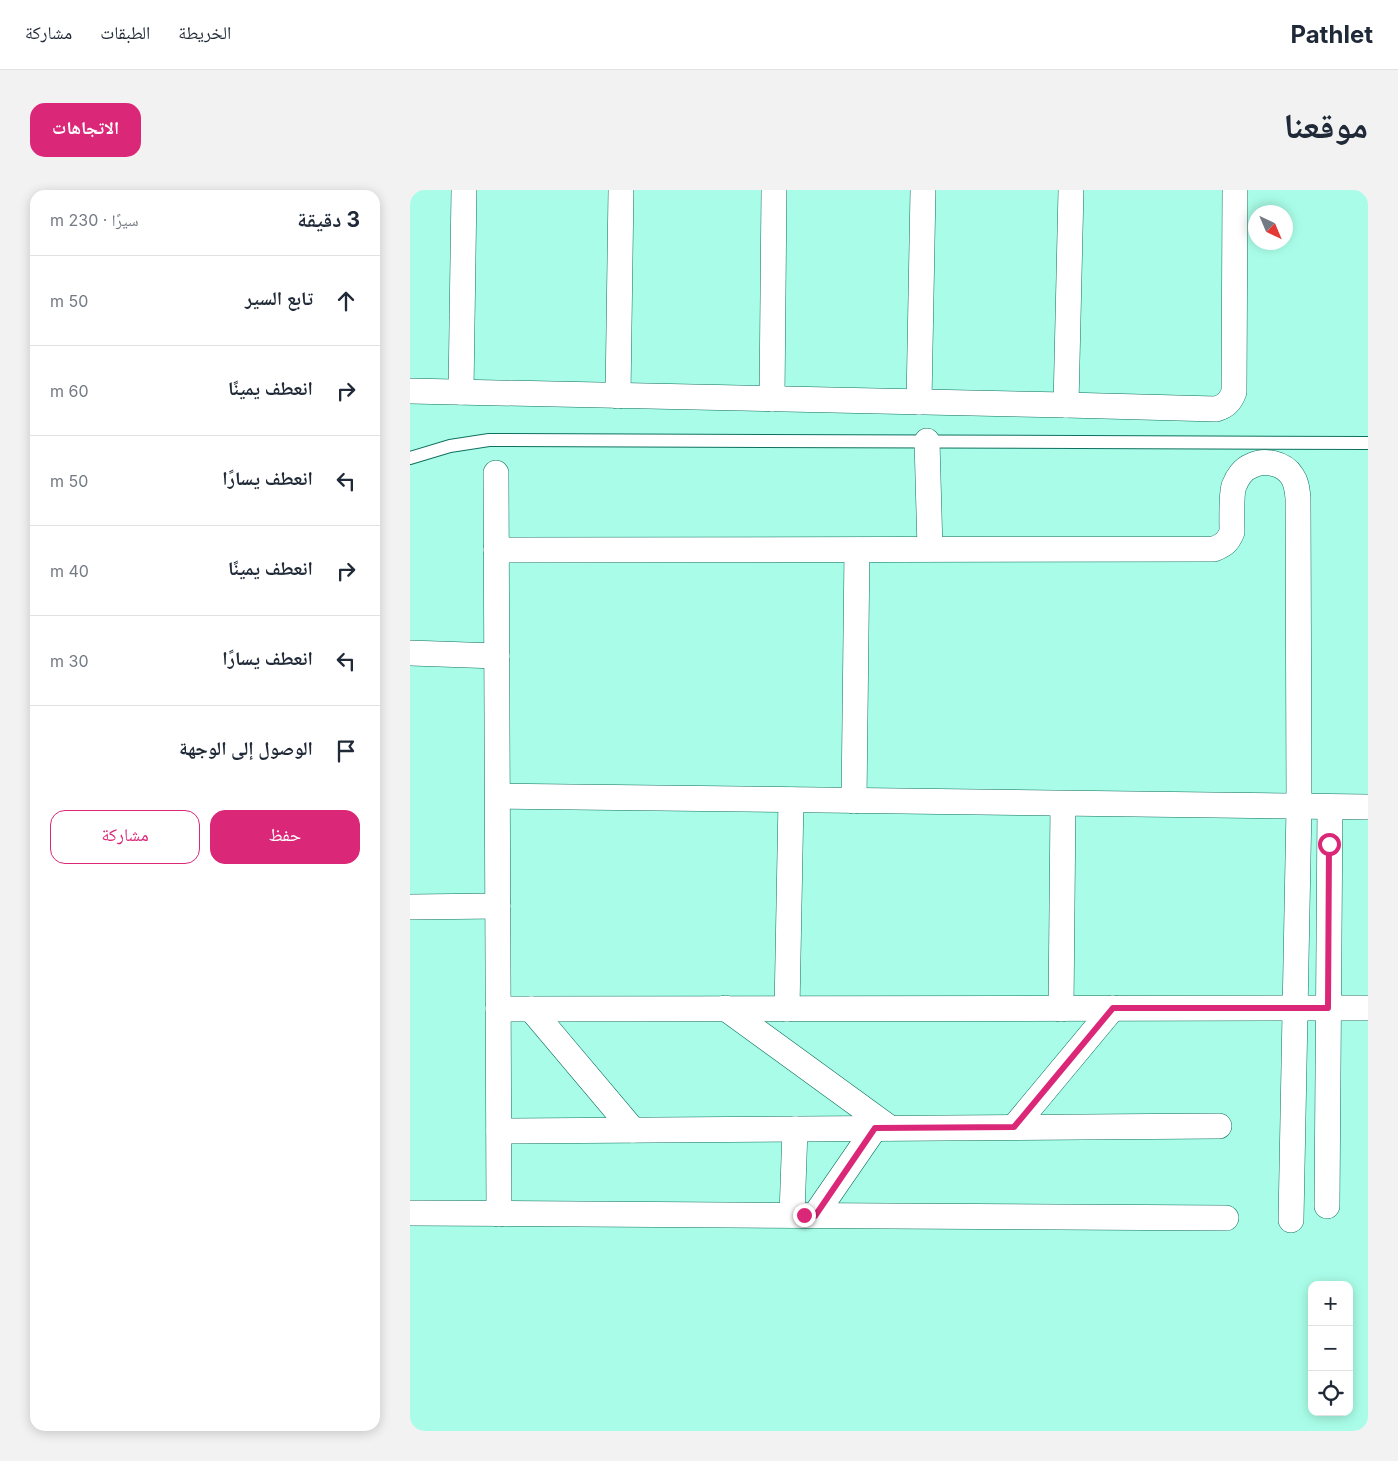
<!DOCTYPE html>
<html lang="ar">
<meta charset="utf-8">
<style>
:root{--surface:#fff;--page:#f2f2f3;--text:#1f2937;--muted:#747a83;--line:#e0e1e3;--accent:#db2777}
body{margin:0;font-family:Inter,"Noto Naskh Arabic",sans-serif;background:var(--page);color:var(--text);direction:rtl}
.controls{position:absolute;right:15px;bottom:15px;display:grid;overflow:hidden;border-radius:10px;box-shadow:0 2px 12px #0003}
.controls button{width:45px;height:45px;display:grid;place-items:center;padding:0;border:0;border-bottom:1px solid var(--line);background:var(--surface);color:var(--text);font:25px sans-serif}
.compass{position:absolute;left:838px;top:15px;width:45px;height:45px;border-radius:50%;background:var(--surface);box-shadow:0 2px 12px #0003;rotate:136deg}
.stop{position:absolute;width:15px;height:15px;margin:-11px;border:4px solid #db2777;border-radius:50%;background:#fff}
.stop.end{background:#db2777;border-color:#fff;box-shadow:0 1px 5px #0008}
.list{margin:0;padding:0;list-style:none}
h2{display:flex;justify-content:space-between;align-items:center;height:65px;margin:0;padding:0 20px;font-size:21px}
h2 small{font-size:16px;font-weight:400;color:var(--muted)}
.list li{display:grid;grid-template-columns:32px 1fr auto;gap:15px;align-items:center;box-sizing:border-box;height:90px;padding:0 20px;border-top:1px solid var(--line)}
.list b{display:block;font-size:19px;white-space:nowrap}
.list em{font-size:16px;font-style:normal;color:var(--muted)}
.actions{display:flex;gap:10px;padding:15px 20px}
.actions a{flex:1;padding:11px 0;border:1px solid var(--accent);border-radius:15px;text-align:center;font-size:18px;color:var(--accent)}
.actions .main{background:var(--accent);color:#fff}
.icon{flex:none;width:28px;height:28px;fill:none;stroke:currentColor;stroke-width:2;stroke-linecap:round;stroke-linejoin:round}
.map{position:relative;flex:none;width:958px;height:1241px;overflow:hidden;direction:ltr;border-radius:15px}
header{display:flex;align-items:center;gap:30px;box-sizing:border-box;height:70px;padding:0 25px;background:var(--surface);border-bottom:1px solid var(--line)}
header strong{font-size:24px}
nav{display:flex;gap:28px;margin-inline-start:auto;font-size:18px}
.intro{display:flex;align-items:center;justify-content:space-between;box-sizing:border-box;height:120px;padding:0 30px}
h1{margin:0;font-size:35px}
.button{padding:12px 22px;border-radius:15px;background:var(--accent);color:#fff;font-size:18px;font-weight:700}
main{display:flex;gap:30px;padding:0 30px}
aside{flex:1;background:var(--surface);border-radius:15px;box-shadow:0 2px 12px #0003}
.map>svg:first-child{display:block}
.lines{fill:none;stroke-linecap:round;stroke-linejoin:round}
.service-casing{stroke:#0f705f;stroke-width:14}
.minor-casing{stroke:#0f705f;stroke-width:26}
.service{stroke:#fff;stroke-width:12}
.minor{stroke:#fff;stroke-width:25}
.route{stroke:#db2777;stroke-width:6}
</style>
<header>
<strong>Pathlet</strong>
<nav><a>الخريطة</a><a>الطبقات</a><a>مشاركة</a></nav>
</header>
<div class="intro"><h1>موقعنا</h1><a class="button">الاتجاهات</a></div>
<main>
<div class="map">
<svg width="958" height="1241" viewBox="0 0 958 1241">
<rect width="100%" height="100%" fill="#a9fde8"/>
<g class="lines">
<!-- service casing -->
<g class="service-casing">
<polyline id="service" points="0,268 40,256 79,250 958,253"/>
</g>
<!-- minor casing -->
<g class="minor-casing">
<g id="minor">
<path d="M0,201L656,215L806,219C816,216 820,212 824,202L825,0"/>
<polyline points="51,202 54,0"/>
<polyline points="208,206 211,0"/>
<polyline points="362,209 364,0"/>
<polyline points="509,212 513,0"/>
<polyline points="656,215 661,0"/>
<polyline points="517,251 520,359"/>
<polyline points="86,283 89,1024"/>
<path d="M86,360L804,359C814,355 818,352 822,342C822,332 821,303 824,296C827,288 833,279 841,276C854,269 874,273 882,286C887,293 887,300 888,308L889,617L881,1030"/>
<polyline points="0,463 87,466"/>
<polyline points="88,606 958,617"/>
<polyline points="444,611 447,360"/>
<polyline points="0,717 88,716"/>
<polyline points="315,818 480,938"/>
<polyline points="88,819 958,818"/>
<polyline points="121,819 223,940"/>
<polyline points="377,819 381,610"/>
<polyline points="651,819 653,614"/>
<polyline points="604,937 703,818"/>
<polyline points="89,941 809,936"/>
<polyline points="917,1016 920,617"/>
<polyline points="0,1023 816,1028"/>
<polyline points="382,1025 385,939"/>
<polyline points="405,1025 465,938"/>
</g>
</g>
<!-- service -->
<use href="#service" class="service"/>
<!-- minor -->
<use href="#minor" class="minor"/>
</g>
<g class="lines">
<!-- route -->
<polyline class="route" points="394,1025 405,1026 465,938 604,937 703,818 918,818 919,654"/>
</g>
</svg>
<div class="controls">
<button>+</button>
<button>−</button>
<button><svg class="icon" aria-label="locate" viewBox="0 0 24 24"><circle cx="12" cy="12" r="6"/><path d="M12 2v4M12 18v4M2 12h4M18 12h4"/></svg></button>
</div>
<svg class="compass" viewBox="-18 -18 36 36"><path d="M0-13l5 13h-10z" fill="#e53935"/><path d="M0 13l5-13h-10z" fill="#747a83"/></svg>
<div class="stop" style="left:919px;top:654px"></div>
<div class="stop end" style="left:394px;top:1025px"></div>
</div>
<aside>
<h2>3 دقيقة<small>سيرًا · 230 m</small></h2>
<ul class="list">
<li><svg class="icon" aria-label="ahead" viewBox="0 0 24 24"><path d="M12 20V5M6 11l6-6 6 6"/></svg><div><b>تابع السير</b></div><em>50 m</em></li>
<li><svg class="icon" aria-label="right" viewBox="0 0 24 24"><path d="M7 20v-9h11M14 6l5 5-5 5"/></svg><div><b>انعطف يمينًا</b></div><em>60 m</em></li>
<li><svg class="icon" aria-label="left" viewBox="0 0 24 24"><path d="M17 20v-9H6M10 6l-5 5 5 5"/></svg><div><b>انعطف يسارًا</b></div><em>50 m</em></li>
<li><svg class="icon" aria-label="right" viewBox="0 0 24 24"><path d="M7 20v-9h11M14 6l5 5-5 5"/></svg><div><b>انعطف يمينًا</b></div><em>40 m</em></li>
<li><svg class="icon" aria-label="left" viewBox="0 0 24 24"><path d="M17 20v-9H6M10 6l-5 5 5 5"/></svg><div><b>انعطف يسارًا</b></div><em>30 m</em></li>
<li><svg class="icon" aria-label="arrive" viewBox="0 0 24 24"><path d="M6 21V4h12l-3 4 3 4H6"/></svg><div><b>الوصول إلى الوجهة</b></div></li>
</ul>
<div class="actions"><a class="main">حفظ</a><a>مشاركة</a></div>
</aside>
</main>
